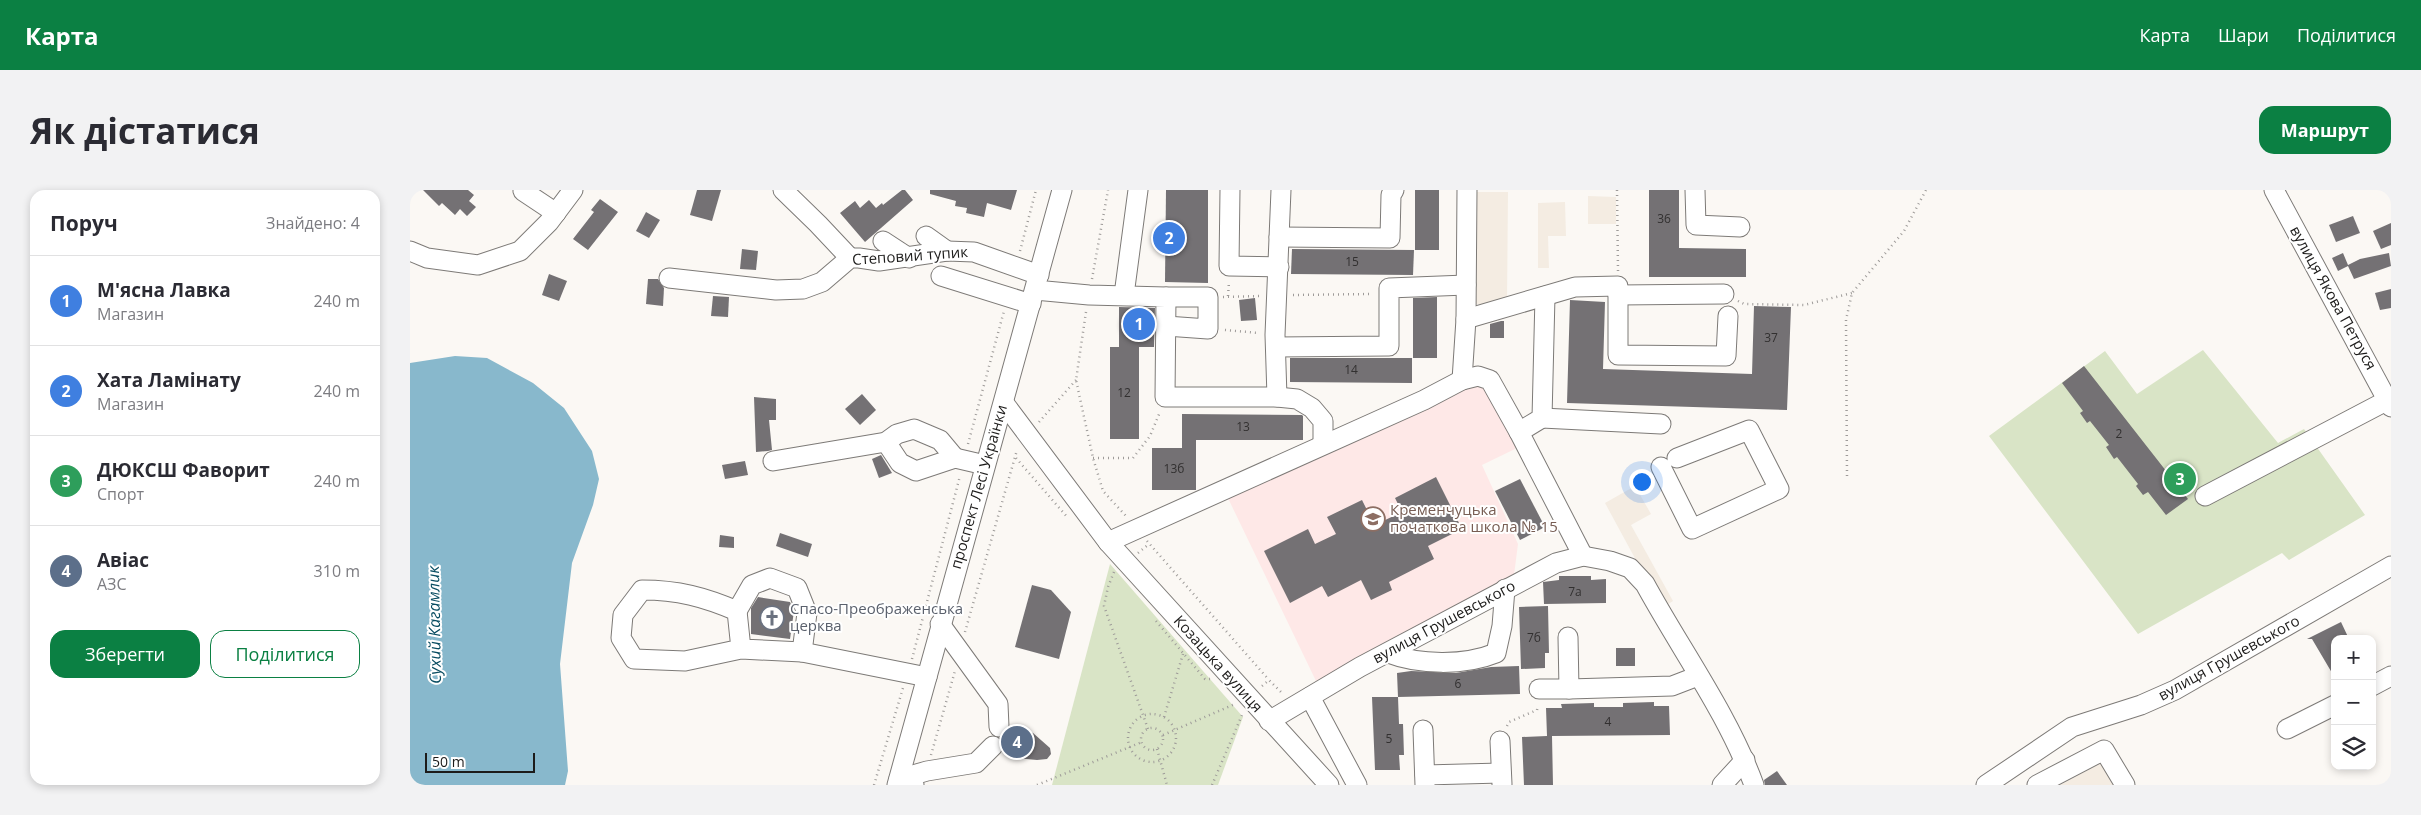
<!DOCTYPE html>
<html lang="uk">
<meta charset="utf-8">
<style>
:root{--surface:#fff;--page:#f2f2f3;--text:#2b2b33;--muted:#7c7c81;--line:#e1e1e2;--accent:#0b8043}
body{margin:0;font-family:"Open Sans",sans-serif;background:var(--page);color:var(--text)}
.controls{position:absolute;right:15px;bottom:15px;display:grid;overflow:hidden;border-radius:10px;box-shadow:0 2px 8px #0003}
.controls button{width:45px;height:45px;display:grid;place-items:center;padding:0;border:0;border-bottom:1px solid var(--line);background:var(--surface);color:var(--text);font:25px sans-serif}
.scale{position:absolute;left:15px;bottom:12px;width:110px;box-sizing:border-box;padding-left:5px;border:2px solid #1c1b1a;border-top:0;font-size:14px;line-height:18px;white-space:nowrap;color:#1c1b1a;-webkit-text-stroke:4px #fff;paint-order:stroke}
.you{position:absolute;left:1231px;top:291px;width:18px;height:18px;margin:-12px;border:4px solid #fff;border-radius:50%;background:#1a73e8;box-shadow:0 0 0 8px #1a73e833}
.badge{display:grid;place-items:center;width:32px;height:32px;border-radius:50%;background:var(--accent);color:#fff;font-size:16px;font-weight:700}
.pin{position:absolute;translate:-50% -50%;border:2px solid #fff;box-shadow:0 1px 5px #0006}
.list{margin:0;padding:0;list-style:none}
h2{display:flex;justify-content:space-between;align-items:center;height:65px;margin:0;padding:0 20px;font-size:21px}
h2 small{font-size:16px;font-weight:400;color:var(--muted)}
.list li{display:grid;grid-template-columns:32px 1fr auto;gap:15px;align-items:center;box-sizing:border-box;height:90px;padding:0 20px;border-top:1px solid var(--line)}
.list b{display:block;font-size:19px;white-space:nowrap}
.list p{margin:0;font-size:16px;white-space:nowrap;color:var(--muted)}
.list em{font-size:16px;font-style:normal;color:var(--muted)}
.actions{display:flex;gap:10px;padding:15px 20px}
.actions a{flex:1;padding:11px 0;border:1px solid var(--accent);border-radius:15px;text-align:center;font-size:18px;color:var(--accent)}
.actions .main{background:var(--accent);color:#fff}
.icon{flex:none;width:28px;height:28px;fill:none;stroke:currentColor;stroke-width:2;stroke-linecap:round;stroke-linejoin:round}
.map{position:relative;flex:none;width:1981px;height:595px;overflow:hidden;border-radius:15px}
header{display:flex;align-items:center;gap:30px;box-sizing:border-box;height:70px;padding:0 25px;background:var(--accent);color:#fff}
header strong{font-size:24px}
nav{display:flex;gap:28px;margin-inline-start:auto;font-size:18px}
.intro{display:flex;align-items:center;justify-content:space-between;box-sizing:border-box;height:120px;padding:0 30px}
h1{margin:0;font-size:35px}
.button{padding:12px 22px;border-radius:15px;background:var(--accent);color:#fff;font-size:18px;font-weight:700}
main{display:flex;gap:30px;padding:0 30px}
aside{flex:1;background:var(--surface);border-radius:15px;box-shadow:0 2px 8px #0003}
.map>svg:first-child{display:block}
.built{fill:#f4ece2}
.education{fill:#fee8e7}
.green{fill:#d9e4c6}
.water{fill:#88b8cc}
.building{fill:#747174}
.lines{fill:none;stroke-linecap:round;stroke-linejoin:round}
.minor-casing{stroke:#7d7a77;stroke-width:21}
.path{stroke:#9e9b99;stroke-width:2.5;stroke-dasharray:1 4;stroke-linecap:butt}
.minor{stroke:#fff;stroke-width:19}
.labels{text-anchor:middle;stroke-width:4;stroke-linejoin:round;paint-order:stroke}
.number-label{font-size:12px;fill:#323030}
.street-label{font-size:15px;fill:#1c1b1a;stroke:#fff}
.education-label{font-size:15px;fill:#785e54;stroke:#fff;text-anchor:start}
.worship-label{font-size:15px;fill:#5b616d;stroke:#fff;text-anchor:start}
.water-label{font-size:16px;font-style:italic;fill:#084c61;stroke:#fff}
</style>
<header>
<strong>Карта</strong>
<nav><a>Карта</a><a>Шари</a><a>Поділитися</a></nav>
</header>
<div class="intro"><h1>Як дістатися</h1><a class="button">Маршрут</a></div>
<main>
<aside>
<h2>Поруч<small>Знайдено: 4</small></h2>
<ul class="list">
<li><span class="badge" style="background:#3f7fe0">1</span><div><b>М'ясна Лавка</b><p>Магазин</p></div><em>240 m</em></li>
<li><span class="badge" style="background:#3f7fe0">2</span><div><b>Хата Ламінату</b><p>Магазин</p></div><em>240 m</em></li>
<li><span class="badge" style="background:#2e9e5b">3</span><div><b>ДЮКСШ Фаворит</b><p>Спорт</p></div><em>240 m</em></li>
<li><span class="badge" style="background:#5c6f8a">4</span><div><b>Авіас</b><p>АЗС</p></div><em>310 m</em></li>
</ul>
<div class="actions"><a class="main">Зберегти</a><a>Поділитися</a></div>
</aside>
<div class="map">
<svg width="1981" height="595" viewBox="0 0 1981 595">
<rect width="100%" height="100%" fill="#fbf8f4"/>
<!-- built -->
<g class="built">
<polygon points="1067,2 1098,2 1097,114 1066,114"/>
<polygon points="1178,6 1206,7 1206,34 1178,34"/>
<polygon points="1155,12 1156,46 1138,46 1139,78 1128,78 1128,13"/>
<polygon points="1225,296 1241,324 1221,335 1263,411 1252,418 1195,313"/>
<polygon points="1693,572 1706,595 1650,595"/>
</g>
<!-- education -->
<polygon class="education" points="1058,196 1085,199 1109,251 1105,259 1072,275 1108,354 1104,385 906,491 816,304"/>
<!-- green -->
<g class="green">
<polygon points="1793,160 1868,253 1894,239 1955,325 1879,370 1872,363 1728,444 1579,246 1695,161 1727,204"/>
<polygon points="700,374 833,527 808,595 642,595"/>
</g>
<!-- water -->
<polygon class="water" points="45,166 77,168 123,193 154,218 182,261 189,289 183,315 162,373 150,474 158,581 155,595 0,595 0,173"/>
<!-- building -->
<g class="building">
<polygon points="13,0 58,0 64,5 59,11 66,17 57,26 50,19 45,25 32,13 29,16"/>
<polygon points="287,0 311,0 302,31 280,25"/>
<polygon points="492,0 495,0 503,10 455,52 430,23 445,11 450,18 459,10 466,18 472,13 473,15"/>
<polygon points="520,0 607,0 601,20 577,13 574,27 556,23 557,18 545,16 546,11 520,4"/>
<polygon points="756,0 798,0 798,93 755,92"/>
<rect x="1005" y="0" width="24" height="60"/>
<polygon points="1239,0 1269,0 1269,58 1336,59 1336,87 1239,87"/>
<polygon points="190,9 208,22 178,60 163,49 184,22 181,20"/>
<polygon points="236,22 250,30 239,48 226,41"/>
<polygon points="1943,26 1950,43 1926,52 1919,35"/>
<polygon points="1981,33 1981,55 1971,59 1963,41"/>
<polygon points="332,59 348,61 346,80 330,79"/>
<polygon points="882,59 1004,60 1003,85 881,84"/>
<polygon points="1933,63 1938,75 1950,69 1979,63 1981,76 1944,89 1938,76 1928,81 1922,68"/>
<polygon points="139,84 157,91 149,111 132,105"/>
<polygon points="238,89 248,89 254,98 253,116 236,114"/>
<polygon points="1981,99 1981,118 1970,120 1965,103"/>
<polygon points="303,106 319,107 318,127 301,126"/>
<polygon points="1027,107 1027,168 1003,168 1003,108"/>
<polygon points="845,108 847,130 831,131 829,110"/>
<polygon points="1160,110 1195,112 1193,179 1342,184 1344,116 1381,117 1377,220 1157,213"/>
<polygon points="709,117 745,118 744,157 729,157 729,249 700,249 700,157 709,157"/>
<polygon points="1091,131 1094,131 1094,148 1080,148 1080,134"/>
<polygon points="880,168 1002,168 1002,193 880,192"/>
<polygon points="1674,176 1778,309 1756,325 1738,302 1733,305 1726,296 1728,294 1707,267 1704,269 1696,257 1699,255 1680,231 1677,233 1670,223 1673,221 1652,193"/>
<polygon points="452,204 466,220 450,235 435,219"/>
<polygon points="344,207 366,209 366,230 359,230 362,260 358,261 346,262"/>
<polygon points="772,224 892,225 893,226 893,250 786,250 786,300 742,300 742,258 772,258"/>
<polygon points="471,265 482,283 469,288 462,269"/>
<polygon points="335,271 338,285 315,289 312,275"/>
<polygon points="1026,287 1052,339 1018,356 1024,369 979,392 982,400 961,410 951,390 918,407 912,396 880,413 854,361 898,339 905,354 926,344 917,327 952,310 958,322 964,318 971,332 992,322 985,308"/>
<polygon points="1110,289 1135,337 1110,350 1085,301"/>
<polygon points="370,343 402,354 398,367 366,356"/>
<polygon points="310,345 324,347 324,358 309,357"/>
<polygon points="1149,386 1181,386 1181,390 1196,389 1196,413 1134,414 1133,392 1149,390"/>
<polygon points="622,395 641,400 661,422 649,469 605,457"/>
<polygon points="348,407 380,412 384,421 380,449 341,444 341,418"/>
<polygon points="1138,416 1139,463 1135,463 1135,478 1111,479 1109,417"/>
<polygon points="1931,432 1939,449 1925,449 1925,488 1902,449 1897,449"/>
<rect x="1206" y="458" width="19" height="18"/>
<polygon points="1109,476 1110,504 988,507 987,483 1001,481 1046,483 1081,477"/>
<polygon points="962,507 988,507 989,534 993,534 994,565 989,565 990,580 965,580"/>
<polygon points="1244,512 1244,516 1259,516 1260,545 1142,546 1143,595 1114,595 1112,547 1137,546 1136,518 1152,518 1151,514 1184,513 1184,517 1213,517 1213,513"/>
<polygon points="600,536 623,543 640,558 641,564 637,569 627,570 605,568 592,562 594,554 591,548 599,543"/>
<polygon points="1367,581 1377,595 1355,595 1354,590"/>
</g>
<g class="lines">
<!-- minor casing -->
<g class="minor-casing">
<g id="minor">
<polyline points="373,0 408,34 440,68"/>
<polyline points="820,0 819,76 869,77"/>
<polyline points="1285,0 1286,35 1330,37"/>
<polyline points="1864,0 1981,217"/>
<polyline points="113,1 146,23"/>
<polyline points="516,46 537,61"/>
<polyline points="869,47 980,48 981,5 984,0"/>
<polyline points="473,51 499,68"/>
<polyline points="0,61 17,68 68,75 110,61 139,32 163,0"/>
<polyline points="531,86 621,114"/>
<polyline points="259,88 366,100 393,99 412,92 440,68 449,68 469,71 537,61 564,62 629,85"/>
<polyline points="625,100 679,105 756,107 755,207 867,207 887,209 902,218 913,231 913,254"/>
<polyline points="714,105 728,0"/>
<polyline points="1208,105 1314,104"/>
<polyline points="756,107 798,107 798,139 756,136"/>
<polyline points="1056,129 1165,97 1208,96 1208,165 1316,166 1318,126"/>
<polyline points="866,157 979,156 979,98 1056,95"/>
<polyline points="1052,190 1056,129 1057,0"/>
<polyline points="867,207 865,145 871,0"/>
<polyline points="594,213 698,352 919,595"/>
<polyline points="1132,228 1251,234"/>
<polyline points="1109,242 1132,228 1135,106"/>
<polyline points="476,252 490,273 506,281 545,268 575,275"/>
<polyline points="363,271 476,252 487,244 504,239 530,250 545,268"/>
<polyline points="1251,277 1282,339 1369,299 1339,240 1267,268"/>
<polyline points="1795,306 1978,210"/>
<polyline points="698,352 1014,210 1052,190 1068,186 1080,190 1109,242 1173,366"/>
<polyline points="327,421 342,395 360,388 387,398 397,423 392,462"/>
<polyline points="530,434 588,514 589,537"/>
<polyline points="1158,447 1159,499 1262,496 1288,486"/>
<path d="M331,459L327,421C294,407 268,400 232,400L213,425L211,448L224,469L275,471L331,459L392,462L517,487"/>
<path d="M978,463C1009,475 1054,476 1086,463L1092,436L1095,399"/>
<polyline points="1962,496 1981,486"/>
<polyline points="1129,499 1159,499"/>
<polyline points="900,507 947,595"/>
<path d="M859,531L950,477L1146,373L1173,366L1200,371L1220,378L1235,394C1271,460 1318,524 1344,595"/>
<polyline points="1877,539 1925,515"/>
<polyline points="1013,540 1015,595"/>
<polyline points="1090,551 1092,594"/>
<polyline points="1015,585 1091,583"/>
<polyline points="487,595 652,0"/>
<polyline points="504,595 489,589 517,581 566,573 583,556"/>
<polyline points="1312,595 1335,570"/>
<polyline points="1576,595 1662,537 1731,515 1765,500 1981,376"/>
<polyline points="1627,595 1694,560 1715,595"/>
</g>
</g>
<!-- path -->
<g class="path">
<polyline points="1207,0 1208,81"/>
<polyline points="610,61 626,0"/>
<polyline points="682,89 698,0"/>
<polyline points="883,105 963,104"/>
<polyline points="818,106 819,92"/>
<polyline points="813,107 850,106"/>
<polyline points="1328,111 1334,114 1394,115 1442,103"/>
<polyline points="676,122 666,190 683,268 693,301 716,326"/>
<polyline points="815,140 849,143"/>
<polyline points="629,232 666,190"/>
<polyline points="558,254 594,121"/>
<polyline points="606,268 658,328"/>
<polyline points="683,268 723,268 740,246 750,222"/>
<polyline points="1437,286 1436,130 1442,103 1494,41 1516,0"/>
<polyline points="737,351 859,490"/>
<polyline points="728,363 739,354"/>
<polyline points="704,382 698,397 694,416 738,539"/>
<polyline points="746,431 795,489 801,489"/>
<polyline points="555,442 607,260"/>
<polyline points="502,469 550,286"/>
<polyline points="852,496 859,490 873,504"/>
<circle cx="742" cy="548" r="24"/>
<polyline points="754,527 773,464"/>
<polyline points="1097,536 1099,532 1127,520 1128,516"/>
<circle cx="742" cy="549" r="11"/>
<polyline points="753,545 825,514"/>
<polyline points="747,559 757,595"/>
<polyline points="521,565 545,481"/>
<polyline points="464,595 493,498"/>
<polyline points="627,595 732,552"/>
<polyline points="802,595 832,525"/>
</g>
<!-- minor -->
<use href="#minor" class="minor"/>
</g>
<!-- icons -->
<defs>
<g id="school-ring" transform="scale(1.25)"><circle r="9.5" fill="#fff" stroke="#8d6e63" stroke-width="1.5"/><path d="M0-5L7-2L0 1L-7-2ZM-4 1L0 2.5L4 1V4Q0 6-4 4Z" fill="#8d6e63"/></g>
<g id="church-ring" transform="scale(1.25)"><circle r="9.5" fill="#fff" stroke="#6b7280" stroke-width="1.5"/><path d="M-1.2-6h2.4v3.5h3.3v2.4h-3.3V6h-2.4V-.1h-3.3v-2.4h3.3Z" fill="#6b7280"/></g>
</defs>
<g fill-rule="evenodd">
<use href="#school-ring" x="963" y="329"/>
<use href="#church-ring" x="362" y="428"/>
</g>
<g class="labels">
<!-- number labels -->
<g class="number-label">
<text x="1254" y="33">36</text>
<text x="942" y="76">15</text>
<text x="1361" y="152">37</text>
<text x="941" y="184">14</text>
<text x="714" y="207">12</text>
<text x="833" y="241">13</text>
<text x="1709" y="248">2</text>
<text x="764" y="283">13б</text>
<text x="1165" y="406">7а</text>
<text x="1124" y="452">7б</text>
<text x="1048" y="498">6</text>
<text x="1198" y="536">4</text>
<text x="979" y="553">5</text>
</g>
<!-- street labels -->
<g class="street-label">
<text transform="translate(500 66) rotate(-4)" y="5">Степовий тупик</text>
<text transform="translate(1923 108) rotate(61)" y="5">вулиця Якова Петруся</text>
<text transform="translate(569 297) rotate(-74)" y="5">проспект Лесі Українки</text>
<text transform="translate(1034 432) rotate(-28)" y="5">вулиця Грушевського</text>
<text transform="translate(1819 468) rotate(-29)" y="5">вулиця Грушевського</text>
<text transform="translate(808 474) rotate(48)" y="5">Козацька вулиця</text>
</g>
<!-- education labels -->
<g class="education-label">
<text x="980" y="325">Кременчуцька<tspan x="980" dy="17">початкова школа № 15</tspan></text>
</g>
<!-- worship labels -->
<g class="worship-label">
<text x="380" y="424">Спасо-Преображенська<tspan x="380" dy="17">церква</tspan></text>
</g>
<!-- water labels -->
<g class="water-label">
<text transform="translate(24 435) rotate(-91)" y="6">Сухий Кагамлик</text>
</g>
</g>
</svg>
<div class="controls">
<button>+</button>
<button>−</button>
<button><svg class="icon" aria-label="layers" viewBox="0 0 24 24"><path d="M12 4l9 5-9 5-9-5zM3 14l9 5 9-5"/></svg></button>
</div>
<div class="scale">50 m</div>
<div class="you"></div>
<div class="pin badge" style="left:729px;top:134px;background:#3f7fe0">1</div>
<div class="pin badge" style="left:759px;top:48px;background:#3f7fe0">2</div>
<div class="pin badge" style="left:1770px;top:289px;background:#2e9e5b">3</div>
<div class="pin badge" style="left:607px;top:552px;background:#5c6f8a">4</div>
</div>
</main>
